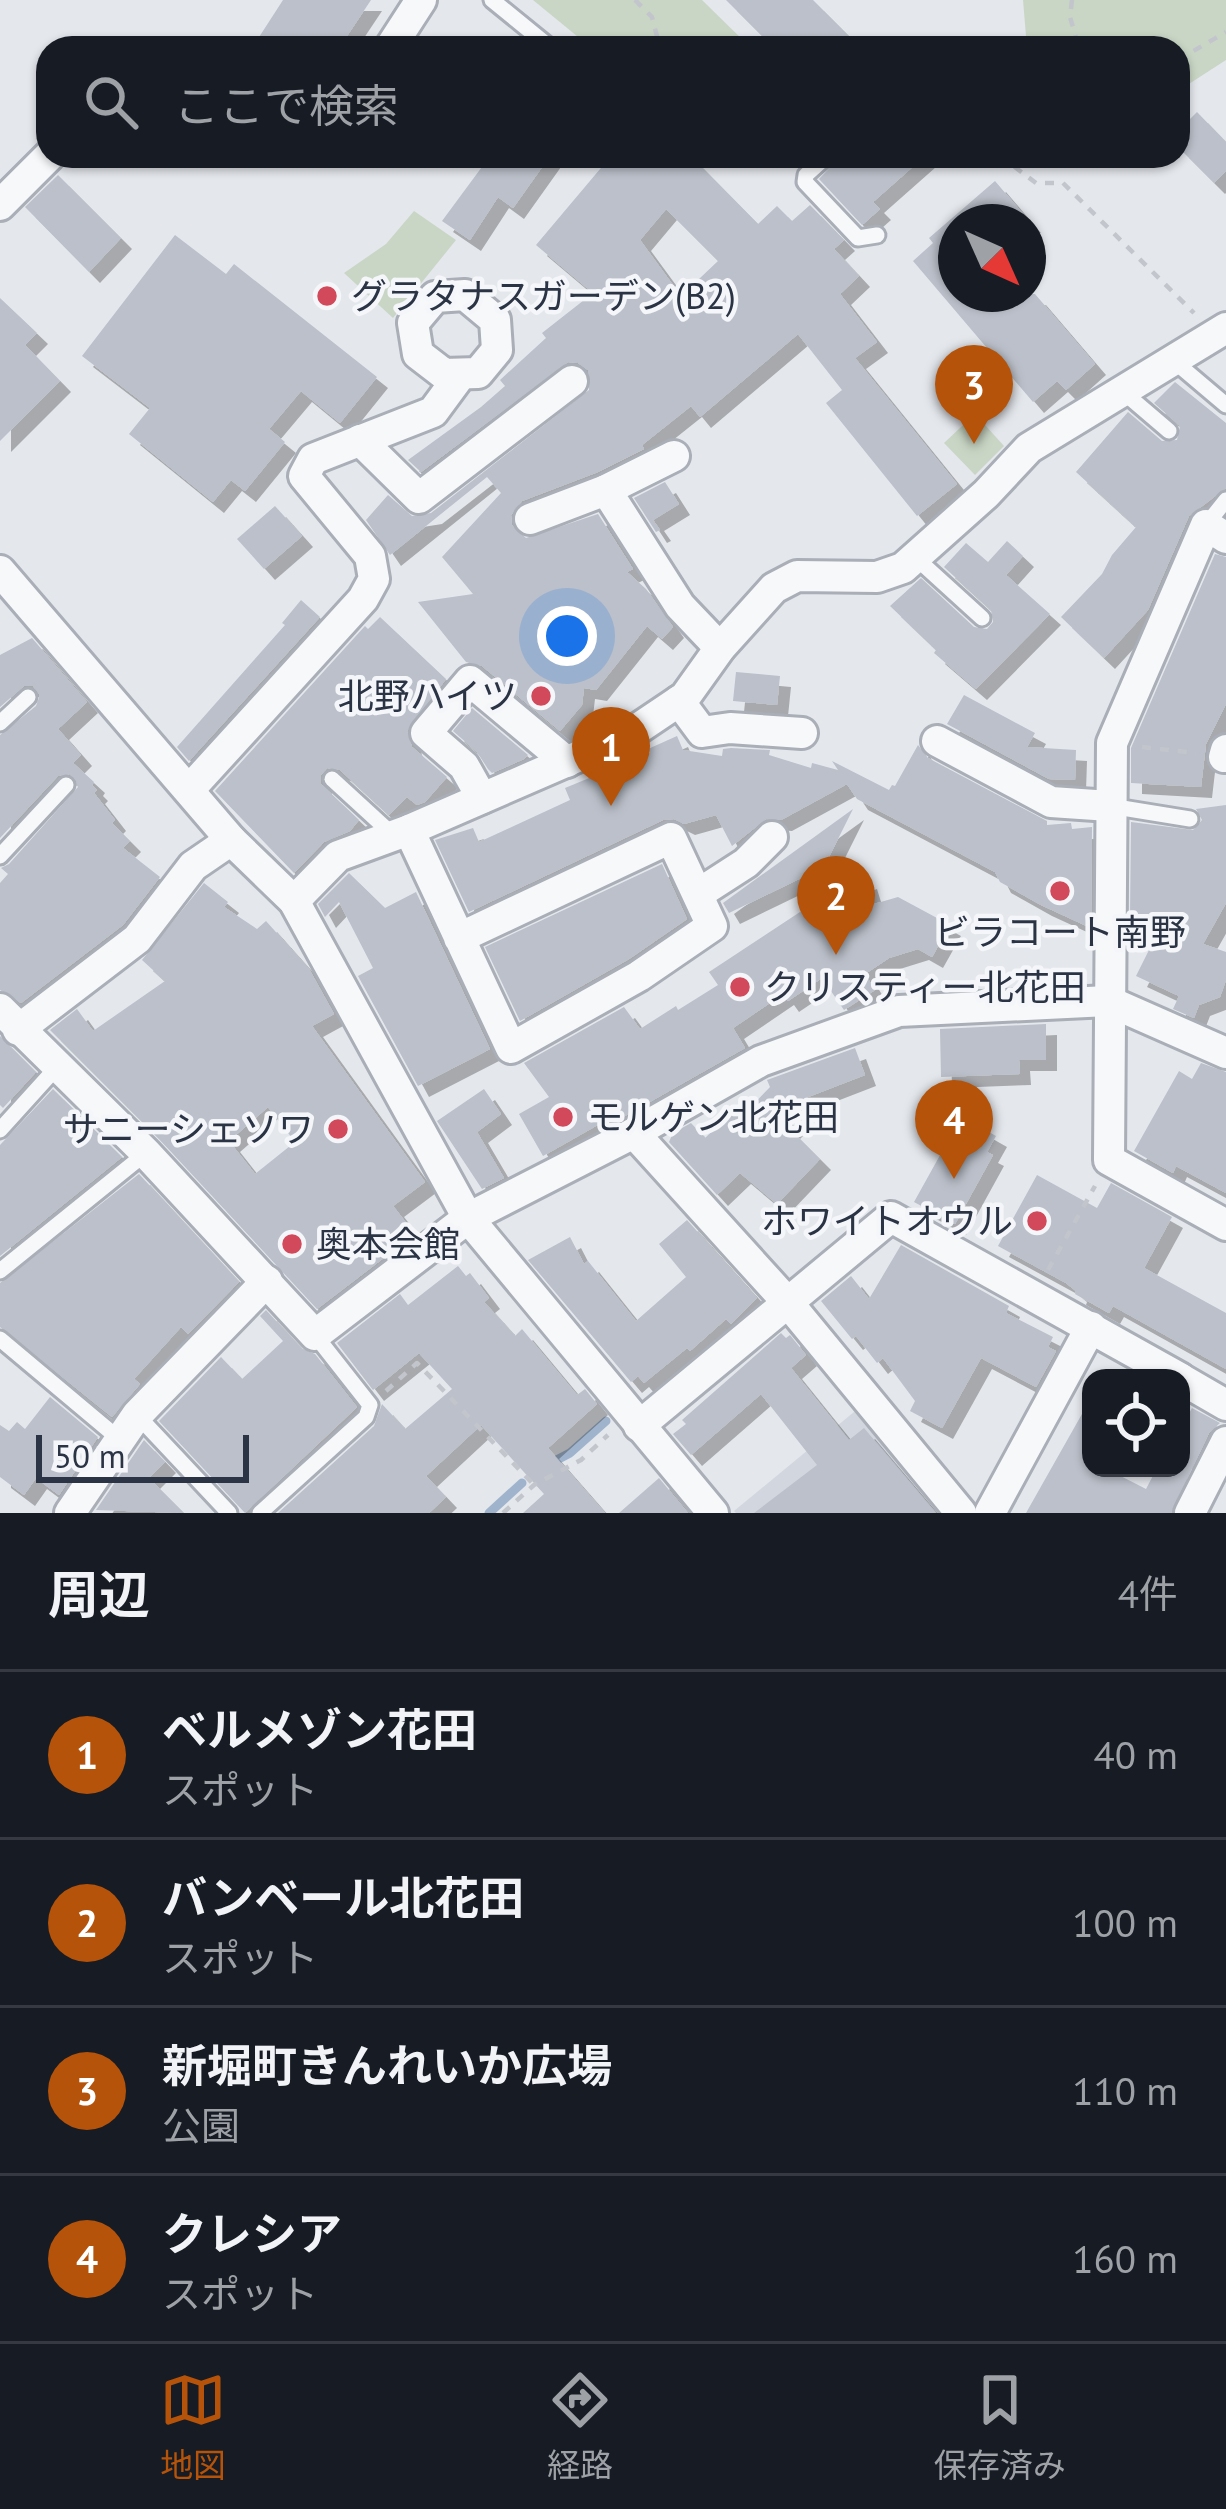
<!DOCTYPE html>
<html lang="ja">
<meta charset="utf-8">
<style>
:root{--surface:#171b24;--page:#242831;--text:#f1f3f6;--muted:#9ea1a6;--line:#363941;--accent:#b45309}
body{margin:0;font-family:"PT Sans","Noto Sans JP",sans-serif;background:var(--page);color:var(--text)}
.controls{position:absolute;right:36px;bottom:36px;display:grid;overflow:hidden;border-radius:24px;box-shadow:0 3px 9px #0004}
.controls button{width:108px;height:108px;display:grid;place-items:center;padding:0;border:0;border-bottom:3px solid var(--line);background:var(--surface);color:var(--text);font:60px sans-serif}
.compass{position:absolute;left:938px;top:204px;width:108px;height:108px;border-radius:50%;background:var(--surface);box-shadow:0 3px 9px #0004;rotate:135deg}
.scale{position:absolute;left:36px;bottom:30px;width:213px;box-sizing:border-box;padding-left:12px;border:6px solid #2b3445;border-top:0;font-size:33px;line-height:42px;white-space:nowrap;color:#2b3445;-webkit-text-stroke:9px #f4f6f9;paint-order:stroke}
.you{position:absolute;left:567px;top:636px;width:42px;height:42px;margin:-30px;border:9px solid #fff;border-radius:50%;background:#1a73e8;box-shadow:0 0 0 18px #1a73e833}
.badge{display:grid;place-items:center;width:78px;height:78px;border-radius:50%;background:var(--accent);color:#fff;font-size:39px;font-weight:700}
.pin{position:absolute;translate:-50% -99px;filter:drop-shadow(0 3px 6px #0008)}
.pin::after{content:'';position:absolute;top:63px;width:42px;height:36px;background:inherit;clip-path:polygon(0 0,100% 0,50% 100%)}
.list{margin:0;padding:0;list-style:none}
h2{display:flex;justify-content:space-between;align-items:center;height:156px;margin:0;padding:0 48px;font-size:51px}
h2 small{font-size:39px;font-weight:400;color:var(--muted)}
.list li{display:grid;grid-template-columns:78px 1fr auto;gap:36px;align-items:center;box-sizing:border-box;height:168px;padding:0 48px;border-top:3px solid var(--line)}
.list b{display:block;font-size:45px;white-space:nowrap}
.list p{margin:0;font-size:39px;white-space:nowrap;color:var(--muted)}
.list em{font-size:39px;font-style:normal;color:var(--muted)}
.icon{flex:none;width:66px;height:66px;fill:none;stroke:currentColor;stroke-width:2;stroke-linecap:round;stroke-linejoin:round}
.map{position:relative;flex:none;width:1226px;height:1513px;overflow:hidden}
.search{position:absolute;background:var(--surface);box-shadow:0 3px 9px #0004;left:36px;right:36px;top:36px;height:132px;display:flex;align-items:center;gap:30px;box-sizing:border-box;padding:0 42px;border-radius:36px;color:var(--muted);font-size:45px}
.sheet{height:828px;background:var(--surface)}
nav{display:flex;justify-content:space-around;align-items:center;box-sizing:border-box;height:168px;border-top:3px solid var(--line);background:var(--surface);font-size:33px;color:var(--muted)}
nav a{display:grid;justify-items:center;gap:6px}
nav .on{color:var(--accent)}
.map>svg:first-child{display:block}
.built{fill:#d2d6de}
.green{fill:#c9d6c5}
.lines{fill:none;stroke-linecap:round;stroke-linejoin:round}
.stream{stroke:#9fb4cc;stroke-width:9}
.building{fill:#bbc0ca;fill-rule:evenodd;filter:url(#shadow)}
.lane-casing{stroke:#a9aeb7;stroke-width:21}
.street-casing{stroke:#a9aeb7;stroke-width:36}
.path{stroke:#c2c5cb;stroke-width:4.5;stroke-dasharray:9 9;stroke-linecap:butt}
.lane{stroke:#f7f8fa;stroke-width:15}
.street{stroke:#f7f8fa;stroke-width:30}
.poi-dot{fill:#d1495b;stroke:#f4f6f9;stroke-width:4.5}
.labels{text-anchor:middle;stroke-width:9;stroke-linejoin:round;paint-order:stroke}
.poi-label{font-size:36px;fill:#2b3445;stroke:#f4f6f9;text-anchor:start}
</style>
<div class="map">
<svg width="1226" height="1513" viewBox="0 0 1226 1513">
<defs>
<filter id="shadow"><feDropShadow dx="11" dy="11" stdDeviation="0" flood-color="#0004"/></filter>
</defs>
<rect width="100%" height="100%" fill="#e4e7ec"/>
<!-- built -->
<polygon class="built" points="860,1407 941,1513 736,1513 734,1511"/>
<!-- green -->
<g class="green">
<polygon points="533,0 702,0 751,48 603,48 583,41"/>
<polygon points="1023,0 1226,0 1226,60 1178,91 1178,48 1027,48"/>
<polygon points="414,211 456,240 393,318 344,273 386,244"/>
<polygon points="975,414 1004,446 975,475 944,443"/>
</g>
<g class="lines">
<!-- stream -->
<g class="stream">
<polyline points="549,1464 570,1453 606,1421"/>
<polyline points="489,1513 522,1483"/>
</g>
</g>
<!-- building -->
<g class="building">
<polygon points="283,0 371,0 339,48 252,48"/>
<polygon points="726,0 813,0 861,48 774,48"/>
<polygon points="1197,112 1226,142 1226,171 1214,183 1178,147 1178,131"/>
<polygon points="490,156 550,156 513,208 498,197 470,240 442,221"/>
<path d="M611,156H691L758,224L777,206L792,221L810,205L844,240L834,249L859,276L840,294L877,342L855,358L957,484L917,516L826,403L842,390L798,334L700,417L691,406L642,445L644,449L598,472L522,501L511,515L512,525L526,538L598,514L633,569L627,572L646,589L673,627L662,639L647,626L596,690L584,688L582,705L560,731L482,666L466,662L418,602L473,594L442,557L501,493L487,477L390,555L366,520L388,495L412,516L431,513L589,390L588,370L578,363L568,362L421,472L408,460L481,407L505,386L500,380L546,338L542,333L593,293L536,245ZM666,209L718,261L681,296L640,240Z"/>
<polygon points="841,156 925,156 873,202 880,209 862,225 819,179"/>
<polygon points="58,175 121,238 89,272 25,207"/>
<polygon points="995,181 1030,222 956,222 956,294 1035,294 1095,364 1066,390 1057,381 1033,402 913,261 933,243 929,238"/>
<polygon points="175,235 226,274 234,264 377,377 340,423 301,391 269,429 285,442 245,491 231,480 213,502 129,434 150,408 82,356"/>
<polygon points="0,298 37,333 25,345 60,381 0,441"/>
<polygon points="1175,382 1226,423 1226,488 1189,516 1148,610 1104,658 1061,617 1102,574 1112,555 1136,527 1076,472 1128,412 1162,441 1177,440 1180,426 1154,403"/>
<polygon points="665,482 679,504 653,520 660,530 656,532 634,498"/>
<polygon points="275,506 302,536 264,569 237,539"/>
<polygon points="1007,541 1023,556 1006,575 1050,614 976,689 934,653 936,650 890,606 921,578 974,627 987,629 993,622 991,610 944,567 966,543 988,562"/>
<polygon points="1215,554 1226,557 1226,704 1206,744 1201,787 1131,783 1131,748"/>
<polygon points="301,600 320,617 189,761 177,747 285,625 282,623"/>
<polygon points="380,617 446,679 407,731 412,747 447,777 425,802 417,805 407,797 389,815 340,770 327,768 321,775 321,784 359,820 350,831 324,842 294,873 215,791 365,626 368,629"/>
<polygon points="32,638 87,702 58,729 81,755 73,763 94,782 92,785 97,790 94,793 115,820 112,823 130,841 123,848 160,877 123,925 21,1003 0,990 0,883 8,874 1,868 9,864 78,787 70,774 58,776 0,838 0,735 36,706 40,695 33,686 24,686 0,707 0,655"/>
<polygon points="736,672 780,676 777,705 733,701"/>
<polygon points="964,695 1035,733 1027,747 1076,750 1075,780 1049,779 947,724"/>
<polygon points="472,708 528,755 524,759 492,773 488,769 477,752 453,731"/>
<polygon points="677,736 683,750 722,756 723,749 731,748 770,750 769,755 811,768 812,763 838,770 832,761 889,790 892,785 895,786 918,745 928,758 1047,821 1047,825 1071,823 1072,829 1092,827 1091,928 1041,905 1000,882 995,872 857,799 847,784 781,820 766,819 732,846 716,815 684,824 674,819 663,820 469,912 435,840 473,828 479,842 570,800 565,788 650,753 648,749"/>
<polygon points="1226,805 1226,903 1203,944 1226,952 1226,980 1220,997 1199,1005 1194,1018 1173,1009 1179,996 1136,976 1163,922 1130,917 1131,822 1193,830 1202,820 1196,809"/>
<polygon points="853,809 824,867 729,913 723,903"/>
<polygon points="662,864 687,919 629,959 520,1021 485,947"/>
<polygon points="349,873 385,908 416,892 490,1049 418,1086 358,976 373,968 339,902 325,917 318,904"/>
<polygon points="866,878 874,904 898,897 950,925 932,957 918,949 889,958 865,974 875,990 844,1010 822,978 788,1001 783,994 733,1028 745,1048 625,1116 620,1118 617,1114 543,1156 519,1114 549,1097 524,1063 624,1007 640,1029 676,1006 678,1010 718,985 709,972 850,879 853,883"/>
<path d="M204,883L228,902L224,907L257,929L266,921L309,969L334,1014L312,1026L425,1182L393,1206L415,1234L317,1309L160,1140L50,1030L77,1009L93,1031L165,981L142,960ZM268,1107L295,1142L255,1174L229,1141Z"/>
<polygon points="1046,1024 1046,1060 1019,1060 1020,1074 941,1077 940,1029"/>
<polygon points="0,1036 36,1072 3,1108 0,1105"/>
<polygon points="855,1048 865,1075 777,1109 792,1125 789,1128 820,1159 777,1204 740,1173 717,1195 669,1142 673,1133 691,1123 705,1138 736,1108 743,1115 770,1087 767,1080"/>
<polygon points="1201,1063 1226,1072 1226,1193 1176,1166 1173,1173 1134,1151 1179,1071 1192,1079"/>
<polygon points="53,1089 122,1157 0,1256 0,1145"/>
<polygon points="484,1089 501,1114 477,1132 504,1178 482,1189 437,1121"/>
<polygon points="973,1123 996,1136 987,1152 993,1155 955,1224 914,1202 949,1139 960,1145"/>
<polygon points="139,1174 239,1282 188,1334 181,1327 134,1379 140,1384 112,1417 0,1327 0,1283"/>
<polygon points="1037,1175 1097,1208 1111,1183 1172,1217 1144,1268 1226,1313 1226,1369 1113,1306 1109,1313 1075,1294 1076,1291 1066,1283 998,1246"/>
<polygon points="687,1220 757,1298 731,1324 726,1319 690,1351 687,1348 644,1383 638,1376 631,1382 528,1260 570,1237 584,1264 588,1261 636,1321 686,1277 659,1244"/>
<polygon points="901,1245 1009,1306 1006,1313 1053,1337 1048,1347 1056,1351 1036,1387 981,1358 942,1428 910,1411 915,1401 883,1358 877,1363 856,1336 852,1339 821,1301 851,1276 869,1299"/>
<polygon points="458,1266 466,1276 470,1273 489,1298 484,1302 515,1336 522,1329 577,1395 585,1389 597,1404 548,1448 605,1513 523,1513 544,1494 481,1425 426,1476 446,1497 429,1513 278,1513 374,1426 382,1404 405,1429 452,1389 419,1353 373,1390 337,1343 400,1294 408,1305"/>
<polygon points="266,1310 301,1348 315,1354 357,1407 245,1513 159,1421 221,1357 242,1379 283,1341 260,1316"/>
<polygon points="781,1333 786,1338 790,1335 806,1355 791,1368 849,1440 864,1428 936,1513 754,1513 817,1465 761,1394 691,1455 673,1434 686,1424 682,1420"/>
<polygon points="50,1397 98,1437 59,1495 36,1478 24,1495 0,1477 0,1425 9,1431 17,1422 25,1429"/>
<polygon points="1091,1398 1091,1468 1105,1468 1146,1489 1157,1468 1181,1468 1181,1428 1192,1408 1220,1423 1209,1433 1171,1513 1026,1513"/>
<polygon points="144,1440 165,1462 149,1478 184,1513 96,1510"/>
<polygon points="659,1478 688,1513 619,1513"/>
</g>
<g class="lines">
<!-- lane casing -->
<g class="lane-casing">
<g id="lane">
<polyline points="492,0 551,48"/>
<polyline points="827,156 806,175 805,182 858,238 877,235"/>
<polyline points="1174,361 1226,405"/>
<polyline points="1121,390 1169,431"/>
<polyline points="1206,525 1226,500"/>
<polyline points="916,558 982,618"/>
<polyline points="0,723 28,697"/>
<polyline points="332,779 392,834"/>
<polyline points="1110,806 1190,819"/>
<polyline points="0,856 66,785"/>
<polyline points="0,1130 57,1067"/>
<polyline points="0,1271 146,1153"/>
<polyline points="0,1339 118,1438"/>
<polyline points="137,1415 229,1513"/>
<polyline points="260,1513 366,1417 370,1405 315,1335"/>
</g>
</g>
<!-- street casing -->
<g class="street-casing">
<g id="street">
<polyline points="390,48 421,0"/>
<polyline points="0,205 49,156"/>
<polygon points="465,295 495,320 497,350 478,373 444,374 418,354 413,323 435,297"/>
<polyline points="360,440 419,498 572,381"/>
<polyline points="674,456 606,490 680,606 720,648"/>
<polyline points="530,519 606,490"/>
<polyline points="1226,538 1206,525 1112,743 1109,1160 1226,1225"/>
<polyline points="0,571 231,840 294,901 468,1218 713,1513"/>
<polyline points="679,701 702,732 730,728 802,733"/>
<polyline points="937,741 1051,802 1110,806"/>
<polyline points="1224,757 1226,750"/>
<polyline points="189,790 363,599 374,579 370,556 304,476 313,459 433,412 461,374"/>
<polyline points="482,798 464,766 426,733 470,681 567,762"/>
<polyline points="409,830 511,1048 639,976 712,926 671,838 459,938"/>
<polyline points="698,894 746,863 772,837"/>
<polyline points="294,901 338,856 409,830 630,734 685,697 720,648 774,588 797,576 877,577 903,568 986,494 1029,448 1226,328"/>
<polyline points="0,1009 146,1153 315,1335 468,1218 634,1133 761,1061 899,1011 1108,1001 1226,1053"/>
<polyline points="18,1030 137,939 193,866 231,840"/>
<polyline points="634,1133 789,1304 961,1513"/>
<polyline points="1181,1379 1226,1405"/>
<polyline points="639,1426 891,1217 1180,1378"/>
<polyline points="70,1513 137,1415 267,1281"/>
<polyline points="990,1513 1091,1327"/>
<polyline points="1190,1513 1226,1442"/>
</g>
</g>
<!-- path -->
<g class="path">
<polyline points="635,0 652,17 660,48"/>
<polyline points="1072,0 1070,17 1079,48"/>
<polyline points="1178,60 1226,32"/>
<polyline points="741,156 751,163 783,156"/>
<polyline points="1000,156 1036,183 1063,183 1194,313"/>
<polyline points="1142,747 1196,753"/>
<polyline points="1048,1270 1095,1186"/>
<polyline points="386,1391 417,1363 534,1485"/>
<polyline points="503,1513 534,1485 581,1460 608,1435"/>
</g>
<!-- lane -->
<use href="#lane" class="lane"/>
<!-- street -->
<use href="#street" class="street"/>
</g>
<!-- markers -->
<g class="poi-dot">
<circle cx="327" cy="296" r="12"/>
<circle cx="541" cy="696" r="12"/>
<circle cx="1060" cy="891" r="12"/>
<circle cx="740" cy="987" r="12"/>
<circle cx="563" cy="1117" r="12"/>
<circle cx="338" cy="1129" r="12"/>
<circle cx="1037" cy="1221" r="12"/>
<circle cx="292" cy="1244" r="12"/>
</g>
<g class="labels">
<!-- poi labels -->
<g class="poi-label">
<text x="351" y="309">グラタナスガーデン(B2)</text>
<text x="517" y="709" text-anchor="end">北野ハイツ</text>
<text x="1060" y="945" text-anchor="middle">ビラコート南野</text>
<text x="764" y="1000">クリスティー北花田</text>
<text x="587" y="1130">モルゲン北花田</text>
<text x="314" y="1142" text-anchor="end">サニーシェソワ</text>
<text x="1013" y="1234" text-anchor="end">ホワイトオウル</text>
<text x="316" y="1257">奥本会館</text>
</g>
</g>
</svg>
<div class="controls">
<button><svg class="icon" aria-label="locate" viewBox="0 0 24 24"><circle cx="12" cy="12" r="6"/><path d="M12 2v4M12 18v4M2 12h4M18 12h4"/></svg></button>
</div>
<svg class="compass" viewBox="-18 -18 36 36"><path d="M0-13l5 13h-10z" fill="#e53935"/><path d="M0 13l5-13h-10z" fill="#9ea1a6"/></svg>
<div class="scale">50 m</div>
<div class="you"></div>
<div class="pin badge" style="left:611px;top:806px">1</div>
<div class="pin badge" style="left:836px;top:955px">2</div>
<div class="pin badge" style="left:974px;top:444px">3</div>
<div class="pin badge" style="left:954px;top:1179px">4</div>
<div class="search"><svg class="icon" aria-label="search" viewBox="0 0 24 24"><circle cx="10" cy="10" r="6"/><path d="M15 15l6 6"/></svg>ここで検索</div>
</div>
<section class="sheet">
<h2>周辺<small>4件</small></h2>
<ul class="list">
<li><span class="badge">1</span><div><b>ベルメゾン花田</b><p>スポット</p></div><em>40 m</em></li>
<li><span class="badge">2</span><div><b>バンベール北花田</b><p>スポット</p></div><em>100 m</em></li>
<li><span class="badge">3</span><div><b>新堀町きんれいか広場</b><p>公園</p></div><em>110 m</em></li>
<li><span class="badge">4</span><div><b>クレシア</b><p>スポット</p></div><em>160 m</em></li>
</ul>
</section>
<nav>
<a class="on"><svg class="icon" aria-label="map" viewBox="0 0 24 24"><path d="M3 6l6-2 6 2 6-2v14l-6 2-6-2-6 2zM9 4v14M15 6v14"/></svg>地図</a>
<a><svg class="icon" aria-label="directions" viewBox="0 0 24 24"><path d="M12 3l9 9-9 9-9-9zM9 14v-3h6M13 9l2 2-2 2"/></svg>経路</a>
<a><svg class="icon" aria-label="saved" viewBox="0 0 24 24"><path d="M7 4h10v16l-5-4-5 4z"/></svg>保存済み</a>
</nav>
